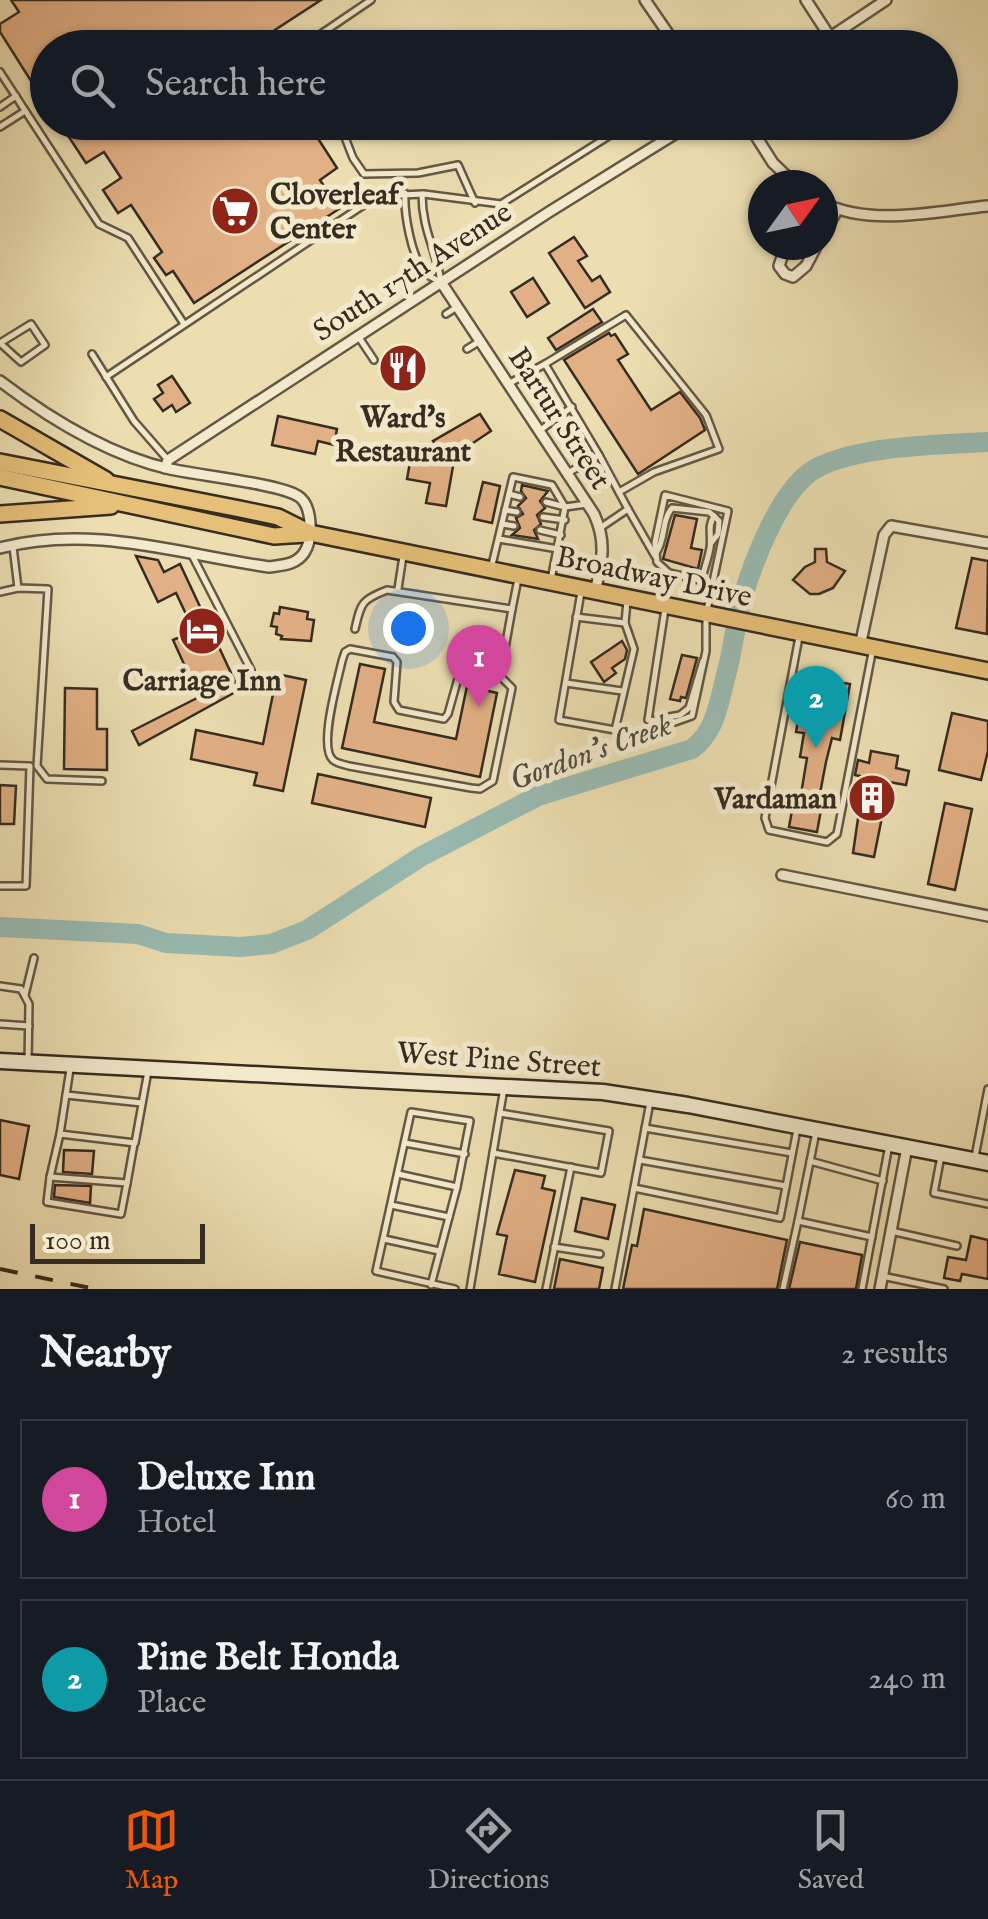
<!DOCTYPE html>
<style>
:root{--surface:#171b24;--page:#242831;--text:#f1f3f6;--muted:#9ea1a6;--line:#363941;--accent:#ea580c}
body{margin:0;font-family:"IM FELL English",serif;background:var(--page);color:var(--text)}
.compass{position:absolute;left:748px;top:170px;width:90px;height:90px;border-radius:50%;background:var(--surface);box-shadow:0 2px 8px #0004;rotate:57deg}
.scale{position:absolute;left:30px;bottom:25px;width:175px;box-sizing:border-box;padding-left:10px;border:5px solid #362c20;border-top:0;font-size:28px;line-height:35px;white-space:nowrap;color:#362c20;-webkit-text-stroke:8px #f3eacc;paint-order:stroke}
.you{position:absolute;left:408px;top:628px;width:35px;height:35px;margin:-25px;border:8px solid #fff;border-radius:50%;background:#1a73e8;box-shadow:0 0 0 15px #1a73e833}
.badge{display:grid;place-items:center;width:65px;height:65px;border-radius:50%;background:var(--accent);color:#fff;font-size:32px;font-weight:700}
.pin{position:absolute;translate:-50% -82px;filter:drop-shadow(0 2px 5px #0008)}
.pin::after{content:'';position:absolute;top:52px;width:35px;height:30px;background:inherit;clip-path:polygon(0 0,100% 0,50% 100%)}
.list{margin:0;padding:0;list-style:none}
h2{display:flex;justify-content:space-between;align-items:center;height:130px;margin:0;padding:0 40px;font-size:42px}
h2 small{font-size:32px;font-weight:400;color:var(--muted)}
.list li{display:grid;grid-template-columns:65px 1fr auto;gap:30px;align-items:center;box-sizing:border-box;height:160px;margin:0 20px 20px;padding:0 20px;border:2px solid var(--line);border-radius:0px}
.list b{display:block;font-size:38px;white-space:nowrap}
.list p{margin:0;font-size:32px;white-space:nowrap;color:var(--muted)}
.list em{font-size:32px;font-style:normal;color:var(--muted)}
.icon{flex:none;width:55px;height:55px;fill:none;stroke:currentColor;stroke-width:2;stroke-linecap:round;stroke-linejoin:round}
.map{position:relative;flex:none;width:988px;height:1289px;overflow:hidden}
.search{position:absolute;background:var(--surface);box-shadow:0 2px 8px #0004;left:30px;right:30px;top:30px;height:110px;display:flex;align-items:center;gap:25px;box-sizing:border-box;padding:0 35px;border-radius:55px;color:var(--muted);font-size:38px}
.sheet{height:490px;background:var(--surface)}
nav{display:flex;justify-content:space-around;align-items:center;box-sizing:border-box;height:140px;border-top:2px solid var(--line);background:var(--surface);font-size:28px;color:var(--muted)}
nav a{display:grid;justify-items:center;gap:5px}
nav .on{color:var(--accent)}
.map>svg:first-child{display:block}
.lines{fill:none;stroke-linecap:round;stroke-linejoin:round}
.river{stroke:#99bbb2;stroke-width:20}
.building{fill:#e2b085;stroke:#362c20;stroke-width:2.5}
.lane-casing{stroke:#645844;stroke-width:10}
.street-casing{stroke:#645844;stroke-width:14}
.secondary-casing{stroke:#362c20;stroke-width:19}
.primary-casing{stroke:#362c20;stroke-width:20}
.lane{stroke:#f3eacc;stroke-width:5}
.street{stroke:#f3eacc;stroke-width:9}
.secondary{stroke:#f3eacc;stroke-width:14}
.primary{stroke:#e6bf78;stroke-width:15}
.rail{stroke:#362c20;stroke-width:4;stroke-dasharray:18 18;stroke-linecap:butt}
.labels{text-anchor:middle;stroke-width:10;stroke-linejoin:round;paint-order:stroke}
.poi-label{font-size:30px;font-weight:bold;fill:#362c20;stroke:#f3eacc}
.street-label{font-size:30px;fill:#362c20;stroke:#f3eacc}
.water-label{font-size:32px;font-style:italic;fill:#4f5044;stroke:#f3eacc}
</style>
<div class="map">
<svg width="988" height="1289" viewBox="0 0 988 1289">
<rect width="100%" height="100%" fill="#ecdeb1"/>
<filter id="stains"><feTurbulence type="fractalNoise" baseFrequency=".002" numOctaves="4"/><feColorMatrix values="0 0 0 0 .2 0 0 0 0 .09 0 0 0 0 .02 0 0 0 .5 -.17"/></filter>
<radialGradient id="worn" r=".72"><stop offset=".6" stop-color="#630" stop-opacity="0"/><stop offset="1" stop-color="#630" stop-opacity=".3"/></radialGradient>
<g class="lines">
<!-- river -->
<path class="river" d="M0,927L138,934L166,943L241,947L271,944L307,930L422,856L538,796L692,749C716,731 719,702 726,675C733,650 735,624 742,600C753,562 780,489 815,469C855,446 942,444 988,442"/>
</g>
<!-- building -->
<g class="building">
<polygon points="11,0 321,0 275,30 286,48 48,48 48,85 38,77 31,81 0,32 0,24 19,12"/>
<polygon points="59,122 282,122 290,135 308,123 337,168 320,180 339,209 194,303 173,271 166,275 154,258 162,252 131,205 118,213 103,190 121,178 104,152 86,163"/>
<polygon points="574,237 587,256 578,261 592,281 600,276 610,292 585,308 549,253"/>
<polygon points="533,278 549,303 527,317 511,292"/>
<polygon points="593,309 602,322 556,350 548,338"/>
<polygon points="609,333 611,336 615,334 628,354 618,360 651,410 680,392 700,418 705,430 638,474 564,360"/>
<polygon points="414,349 425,366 393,387 382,370"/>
<polygon points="172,376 190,403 176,412 172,405 163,411 154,399 163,393 158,385"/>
<polygon points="480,414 491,431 455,455 446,506 426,503 430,483 407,479 411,457 448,464 433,441"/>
<polygon points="278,416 337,429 334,445 318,441 315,454 272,445"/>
<polygon points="483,482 500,486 492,523 474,519"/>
<polygon points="522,485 548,491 540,501 545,508 537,515 541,524 534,530 538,539 512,535 520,528 516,518 523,514 518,506 526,498 521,491"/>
<polygon points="675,515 697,519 691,548 702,550 698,569 663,559"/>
<polygon points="815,549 826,549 827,562 845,571 833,588 819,594 810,594 793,580 805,567 815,562"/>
<polygon points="136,556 158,560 164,572 180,564 239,690 139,745 132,731 199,697 173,640 194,631 176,593 158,602"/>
<polygon points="972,558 988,561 987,634 956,628"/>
<polygon points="280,607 308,612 307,619 314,620 311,641 281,639 282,636 276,634 277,627 271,626 274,613 279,614"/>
<polygon points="622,641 627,650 625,659 612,668 616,673 604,682 591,662"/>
<polygon points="682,655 697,658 686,698 681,697 680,701 670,699"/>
<polygon points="360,664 385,669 374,722 456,739 467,686 497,693 480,777 342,748"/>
<polygon points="277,674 306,680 283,791 254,785 257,773 191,759 196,730 263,744"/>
<polygon points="806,677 850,684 840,740 832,738 826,762 817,809 821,810 817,832 789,827 793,805 799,806 807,758 800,757 804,733 796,732"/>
<polygon points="65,688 97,689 97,729 107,729 107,770 64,769"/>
<polygon points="952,713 988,721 988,751 981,780 939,770"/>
<polygon points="871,751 898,756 896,768 909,771 906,785 889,782 874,857 853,853 864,777 855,775 858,760 869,763"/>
<polygon points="318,774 431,798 425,827 312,803"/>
<polygon points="0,785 16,786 14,824 0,824"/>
<polygon points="945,803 972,809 955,890 928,884"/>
<polygon points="0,1120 29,1126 19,1179 0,1175"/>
<polygon points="64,1150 94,1151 92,1174 63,1172"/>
<polygon points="515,1170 545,1176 542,1188 555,1191 535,1282 499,1274 507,1236 497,1234"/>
<polygon points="55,1185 91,1186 90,1203 54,1197"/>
<polygon points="582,1198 615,1205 608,1239 575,1231"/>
<polygon points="644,1209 787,1240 777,1289 623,1289 632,1245 637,1246"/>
<polygon points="971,1236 988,1240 988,1279 962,1274 960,1281 944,1278 948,1257 966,1260"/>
<polygon points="800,1242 862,1255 856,1289 789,1289"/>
<polygon points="560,1259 603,1268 599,1289 554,1289"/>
</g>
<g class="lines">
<!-- lane casing -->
<g class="lane-casing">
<g id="lane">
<polyline points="311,48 318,36 371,0"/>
<polyline points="0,72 99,224 128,238 184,324"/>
<polyline points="0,107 16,96"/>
<polyline points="339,122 353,158 364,174 418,173 458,165 475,203"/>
<polyline points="0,127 25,111"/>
<path d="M405,193C404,213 411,258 426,273C430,278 436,279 441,282"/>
<path d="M422,194C422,230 436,249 441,282"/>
<polyline points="446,314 457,307"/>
<polygon points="31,324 45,345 21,362 0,343"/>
<polyline points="358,336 374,360"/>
<polyline points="467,349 480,341"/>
<polyline points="92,354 134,421 168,460"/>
<polyline points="545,364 626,315 706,415 719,449 654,472 619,492"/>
<polyline points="106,377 377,196 424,194 501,204 631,122"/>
<polyline points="508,384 545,364 599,455"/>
<polyline points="539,431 572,407"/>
<polyline points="568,473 599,455 628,509"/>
<polyline points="509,494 520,497"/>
<polyline points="546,502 565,507 551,580"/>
<polyline points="505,510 517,512"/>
<polyline points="543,517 565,520"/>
<polyline points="502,524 514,526"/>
<polyline points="600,528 628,509 655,556"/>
<polyline points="540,530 561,535"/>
<polyline points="499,539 558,549"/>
<polyline points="711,543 718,534 719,521 714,516"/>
<polyline points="13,547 18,588"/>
<path d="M656,553C666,539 661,521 672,508L709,512L714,516C707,527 712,535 710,548C708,559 704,570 701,581"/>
<polyline points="192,555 251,670"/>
<polyline points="491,569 513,477 552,485 565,507 587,504"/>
<polyline points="398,589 403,556"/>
<polyline points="0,592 18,588 48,589 37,766 47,779 102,781"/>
<polyline points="581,592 559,720 615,730 634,649 625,623 627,601"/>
<polyline points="665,609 648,720 675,722 692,716 706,651 706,615 728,511 665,495 655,543 657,562 669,573 713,583"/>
<polyline points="576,617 625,623"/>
<path d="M355,629C361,603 361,600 387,590L512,609L518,579"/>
<polyline points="799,637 765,818 769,830 827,842 837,834 872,653"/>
<path d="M500,676L466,672L459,675L448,714L444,719L399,710L394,702L397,662L393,657L350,649L345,652L342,661C338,680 318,747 333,760C335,762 345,765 349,766L471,788L480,789L493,781L512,688L500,676L512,609"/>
<polyline points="566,683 622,691"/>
<polyline points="658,719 680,715 689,708 703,661"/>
<polyline points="0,765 29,766"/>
<polyline points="0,886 26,886 30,766"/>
<polyline points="0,986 21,989 29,1004 28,1062"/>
<polyline points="25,995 34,958"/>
<polyline points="0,1024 29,1026"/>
<polyline points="70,1069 60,1134 135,1143 148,1071"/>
<polyline points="66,1095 142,1103"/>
<polyline points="645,1128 792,1153"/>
<polyline points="816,1132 798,1221 872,1237"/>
<polyline points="60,1134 50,1177 127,1183 134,1144"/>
<polyline points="405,1143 465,1154"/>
<polyline points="493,1153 601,1173 609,1131 500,1113"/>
<polyline points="941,1156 934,1193 988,1204"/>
<polyline points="975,1157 988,1089"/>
<polyline points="640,1160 786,1186"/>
<polyline points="810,1161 883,1181"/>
<polyline points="398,1174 457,1187"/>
<polyline points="50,1177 47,1202 121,1214 127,1183"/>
<polyline points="634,1188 780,1218 797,1129"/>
<polyline points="391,1205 449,1217"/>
<polyline points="891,1231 957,1246"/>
<polyline points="384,1239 439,1251"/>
<polyline points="554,1247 600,1254"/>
<polyline points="882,1276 944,1289"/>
<polyline points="431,1285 457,1187 470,1121 411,1112 376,1271 455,1289"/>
<polyline points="470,1289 504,1088"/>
<polyline points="546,1289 571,1167"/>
<polyline points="615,1289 650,1102"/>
<polyline points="783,1289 798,1221"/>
<polyline points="862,1289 889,1145"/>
</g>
</g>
<!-- street casing -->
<g class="street-casing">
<g id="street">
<polyline points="645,0 678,48"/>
<polyline points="806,0 830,37"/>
<polyline points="814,48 886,0"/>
<polyline points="747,122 773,163 796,185"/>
<path d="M823,203C872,227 936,211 988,206"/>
<polyline points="823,235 837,210"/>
<polyline points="786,245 779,266 785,274 793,277 806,266 817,245"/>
<path d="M441,282L594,514C607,542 602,563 595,592"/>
<path d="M0,381C50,419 108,455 170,469C197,475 280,484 298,496C313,505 313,540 304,553C296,565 282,565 269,567C178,554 92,524 0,548"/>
<polyline points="165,468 168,460 549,212 694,122"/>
<polyline points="860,646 884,535 891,526 988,543"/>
<polyline points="782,875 988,916"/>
<polyline points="880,1289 907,1147"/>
</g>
</g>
<!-- secondary casing -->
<g class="secondary-casing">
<polyline id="secondary" points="0,1061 603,1092 688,1105 988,1163"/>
</g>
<!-- primary casing -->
<g class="primary-casing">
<g id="primary">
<polyline points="0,419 106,480"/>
<polyline points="0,462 240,509 278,517 310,533 988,671"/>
<polyline points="0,477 274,536 306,534"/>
<polyline points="0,514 111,506"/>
</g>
</g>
<!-- lane -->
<use href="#lane" class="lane"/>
<!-- street -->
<use href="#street" class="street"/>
<!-- secondary -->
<use href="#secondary" class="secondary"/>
<!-- primary -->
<use href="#primary" class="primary"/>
<!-- rail -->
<polyline class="rail" points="0,1269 95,1289"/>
</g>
<!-- icons -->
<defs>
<g id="supermarket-disc" transform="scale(2.5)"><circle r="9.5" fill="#8f2418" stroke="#f3eacc"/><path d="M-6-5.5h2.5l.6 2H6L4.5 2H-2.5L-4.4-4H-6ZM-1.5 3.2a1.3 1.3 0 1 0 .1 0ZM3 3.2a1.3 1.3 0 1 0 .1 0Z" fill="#fff"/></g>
<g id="restaurant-disc" transform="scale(2.5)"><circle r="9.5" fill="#8f2418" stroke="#f3eacc"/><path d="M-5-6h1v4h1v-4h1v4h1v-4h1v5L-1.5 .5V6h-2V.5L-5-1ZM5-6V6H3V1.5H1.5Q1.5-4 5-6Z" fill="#fff"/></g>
<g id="hotel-disc" transform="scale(2.5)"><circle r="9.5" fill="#8f2418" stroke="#f3eacc"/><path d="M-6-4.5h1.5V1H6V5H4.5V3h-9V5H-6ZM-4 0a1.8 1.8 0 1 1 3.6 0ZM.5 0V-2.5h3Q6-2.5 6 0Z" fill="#fff"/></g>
<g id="building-disc" transform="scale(2.5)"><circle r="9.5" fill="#8f2418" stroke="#f3eacc"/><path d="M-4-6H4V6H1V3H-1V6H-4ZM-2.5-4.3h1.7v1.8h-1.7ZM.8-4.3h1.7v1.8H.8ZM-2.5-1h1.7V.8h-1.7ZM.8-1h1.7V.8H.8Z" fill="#fff"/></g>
</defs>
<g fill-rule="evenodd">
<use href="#supermarket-disc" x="235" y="211"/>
<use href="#restaurant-disc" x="403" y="368"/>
<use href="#hotel-disc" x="202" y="631"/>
<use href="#building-disc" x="872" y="798"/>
</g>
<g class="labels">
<!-- poi labels -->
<g class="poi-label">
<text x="270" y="204" text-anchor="start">Cloverleaf<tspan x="270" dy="34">Center</tspan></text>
<text x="403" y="427">Ward's<tspan x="403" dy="34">Restaurant</tspan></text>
<text x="202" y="690">Carriage Inn</text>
<text x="837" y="808" text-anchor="end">Vardaman</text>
</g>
<!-- street labels -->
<g class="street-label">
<text transform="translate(412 271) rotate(-33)" y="10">South 17th Avenue</text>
<text transform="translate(560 418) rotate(57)" y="10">Bartur Street</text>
<text transform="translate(654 576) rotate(12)" y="10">Broadway Drive</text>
<text transform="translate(499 1059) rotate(4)" y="10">West Pine Street</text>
</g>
<!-- water labels -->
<g class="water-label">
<text transform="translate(590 751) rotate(-20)" y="11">Gordon's Creek</text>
</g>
</g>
<rect width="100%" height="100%" filter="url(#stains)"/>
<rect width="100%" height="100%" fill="url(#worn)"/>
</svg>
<svg class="compass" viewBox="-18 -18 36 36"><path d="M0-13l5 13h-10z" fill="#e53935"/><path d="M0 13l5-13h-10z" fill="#9ea1a6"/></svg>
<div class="scale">100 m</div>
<div class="you"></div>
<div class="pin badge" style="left:479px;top:707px;background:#d1479c">1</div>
<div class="pin badge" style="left:816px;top:748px;background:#0f9aa8">2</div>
<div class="search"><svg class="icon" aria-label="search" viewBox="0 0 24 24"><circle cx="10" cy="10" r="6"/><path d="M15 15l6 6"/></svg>Search here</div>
</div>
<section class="sheet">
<h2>Nearby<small>2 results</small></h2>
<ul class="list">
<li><span class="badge" style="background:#d1479c">1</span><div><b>Deluxe Inn</b><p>Hotel</p></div><em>60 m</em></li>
<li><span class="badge" style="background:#0f9aa8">2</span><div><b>Pine Belt Honda</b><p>Place</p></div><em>240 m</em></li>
</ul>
</section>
<nav>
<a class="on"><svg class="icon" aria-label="map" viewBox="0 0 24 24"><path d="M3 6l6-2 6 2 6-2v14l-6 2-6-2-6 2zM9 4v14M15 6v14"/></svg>Map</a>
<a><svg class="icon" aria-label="directions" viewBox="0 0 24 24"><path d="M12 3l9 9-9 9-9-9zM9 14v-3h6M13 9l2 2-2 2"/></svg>Directions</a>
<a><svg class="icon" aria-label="saved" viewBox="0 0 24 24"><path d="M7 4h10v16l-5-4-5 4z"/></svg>Saved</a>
</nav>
